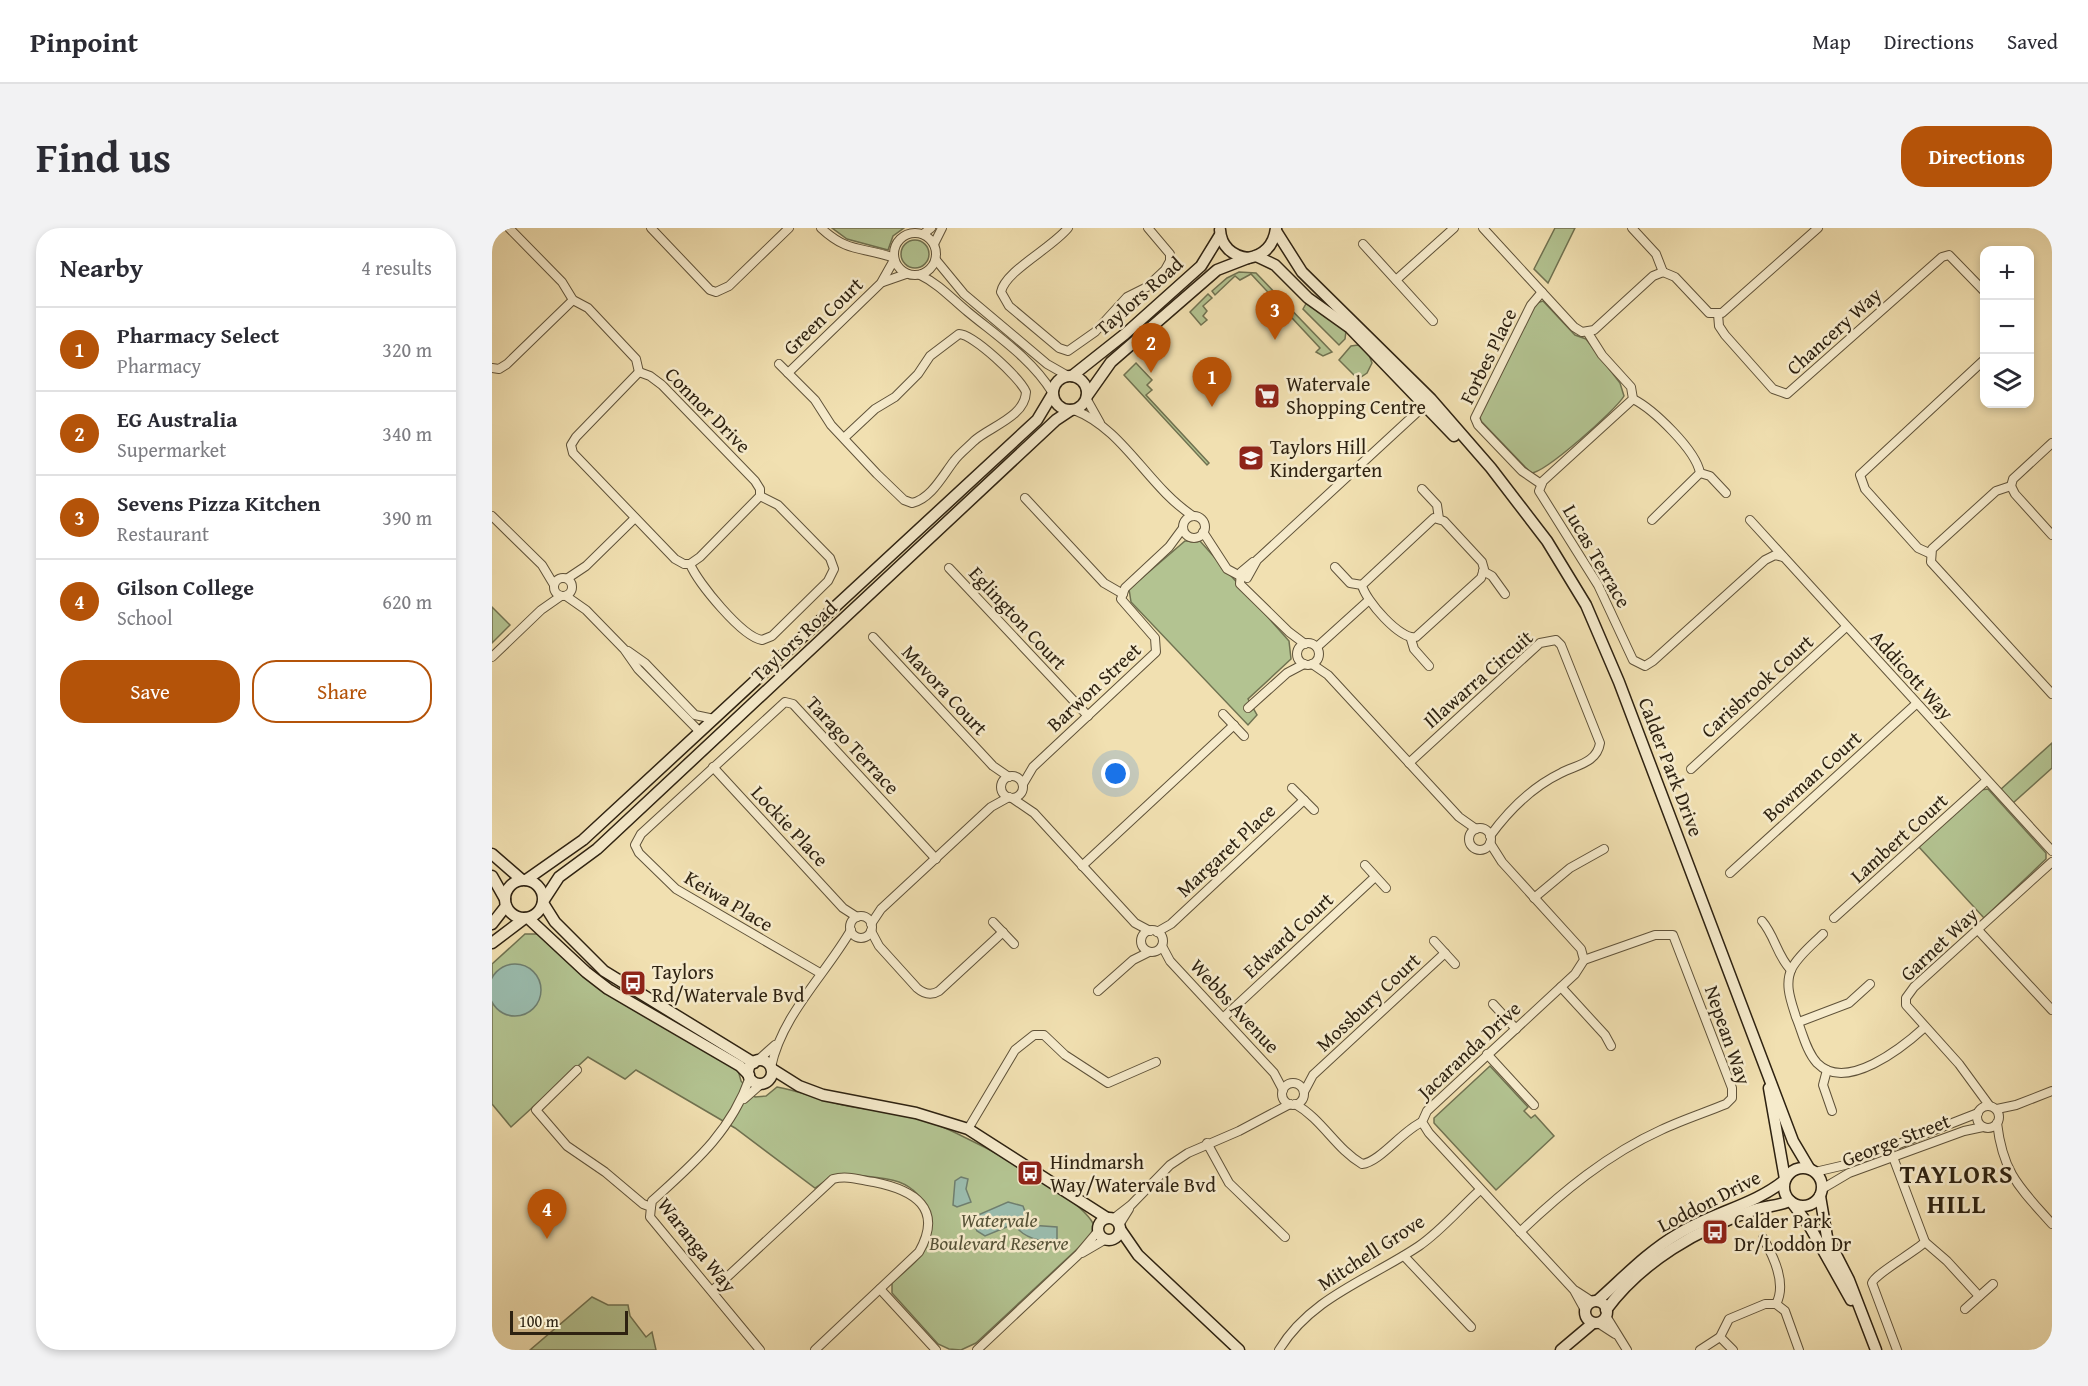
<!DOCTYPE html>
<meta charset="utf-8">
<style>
:root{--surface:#fff;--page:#f2f2f3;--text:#2b2b33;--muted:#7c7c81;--line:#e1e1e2;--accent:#b45309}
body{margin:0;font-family:"Gentium Book Plus",serif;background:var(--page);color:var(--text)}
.controls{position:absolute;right:18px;top:18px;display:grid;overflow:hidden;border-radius:12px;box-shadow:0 3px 9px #0003}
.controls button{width:54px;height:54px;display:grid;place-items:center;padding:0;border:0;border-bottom:2px solid var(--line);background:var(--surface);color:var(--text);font:30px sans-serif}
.scale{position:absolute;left:18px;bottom:15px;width:118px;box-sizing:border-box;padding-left:6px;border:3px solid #2e2211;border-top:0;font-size:16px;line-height:21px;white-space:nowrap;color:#2e2211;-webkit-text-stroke:4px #f6ebcc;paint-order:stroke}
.you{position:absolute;left:624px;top:546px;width:21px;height:21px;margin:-15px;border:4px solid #fff;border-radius:50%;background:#1a73e8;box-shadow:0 0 0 9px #1a73e833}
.badge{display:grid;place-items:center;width:39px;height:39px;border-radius:50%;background:var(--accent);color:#fff;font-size:20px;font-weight:700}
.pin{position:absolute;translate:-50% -50px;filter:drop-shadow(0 2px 3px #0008)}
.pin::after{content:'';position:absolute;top:32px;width:21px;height:18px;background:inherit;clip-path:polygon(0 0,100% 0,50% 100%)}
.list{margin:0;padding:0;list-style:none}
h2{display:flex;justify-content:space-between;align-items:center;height:78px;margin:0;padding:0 24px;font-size:26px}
h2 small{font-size:20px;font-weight:400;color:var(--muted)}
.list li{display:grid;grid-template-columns:39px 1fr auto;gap:18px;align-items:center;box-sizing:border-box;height:84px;padding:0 24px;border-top:2px solid var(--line)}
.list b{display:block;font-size:22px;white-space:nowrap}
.list p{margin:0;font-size:20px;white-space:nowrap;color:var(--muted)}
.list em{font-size:20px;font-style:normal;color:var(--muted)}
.actions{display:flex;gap:12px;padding:18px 24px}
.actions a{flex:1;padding:14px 0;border:2px solid var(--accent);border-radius:24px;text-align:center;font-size:21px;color:var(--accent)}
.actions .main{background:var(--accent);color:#fff}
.icon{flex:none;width:33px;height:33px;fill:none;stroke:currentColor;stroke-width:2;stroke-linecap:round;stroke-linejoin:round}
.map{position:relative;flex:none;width:1560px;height:1122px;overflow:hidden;border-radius:24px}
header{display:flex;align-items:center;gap:36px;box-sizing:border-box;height:84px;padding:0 30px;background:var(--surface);border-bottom:2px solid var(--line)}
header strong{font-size:28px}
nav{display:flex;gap:33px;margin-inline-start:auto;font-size:21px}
.intro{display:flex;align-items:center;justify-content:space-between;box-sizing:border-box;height:144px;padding:0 36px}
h1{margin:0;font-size:42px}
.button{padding:15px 27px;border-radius:24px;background:var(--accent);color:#fff;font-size:21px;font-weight:700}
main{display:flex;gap:36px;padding:0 36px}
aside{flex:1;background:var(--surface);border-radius:24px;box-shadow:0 3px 9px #0003}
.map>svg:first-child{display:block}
.green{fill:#b3c391;stroke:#707251;stroke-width:1.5}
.water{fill:#9bbdaf;stroke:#6f7f70;stroke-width:1.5}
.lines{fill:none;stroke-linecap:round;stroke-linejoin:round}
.street-casing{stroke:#5f5239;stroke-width:10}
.secondary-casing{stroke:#2e2211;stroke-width:13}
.street{stroke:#f6ebcc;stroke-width:8}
.secondary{stroke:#f6ebcc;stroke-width:10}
.labels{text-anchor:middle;stroke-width:5;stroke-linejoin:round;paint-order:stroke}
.street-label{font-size:20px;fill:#2e2211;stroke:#f6ebcc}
.poi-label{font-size:20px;fill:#2e2211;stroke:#f6ebcc;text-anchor:start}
.park-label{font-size:20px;font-style:italic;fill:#565237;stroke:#f6ebcc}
.district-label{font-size:26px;font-weight:bold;letter-spacing:1.5px;fill:#2e2211;stroke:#f6ebcc}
</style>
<header>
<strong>Pinpoint</strong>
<nav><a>Map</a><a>Directions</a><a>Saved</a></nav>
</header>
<div class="intro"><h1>Find us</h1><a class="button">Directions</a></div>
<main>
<aside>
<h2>Nearby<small>4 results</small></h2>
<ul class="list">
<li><span class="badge">1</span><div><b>Pharmacy Select</b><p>Pharmacy</p></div><em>320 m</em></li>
<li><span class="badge">2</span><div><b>EG Australia</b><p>Supermarket</p></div><em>340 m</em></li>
<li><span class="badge">3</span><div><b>Sevens Pizza Kitchen</b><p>Restaurant</p></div><em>390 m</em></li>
<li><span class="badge">4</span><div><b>Gilson College</b><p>School</p></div><em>620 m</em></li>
</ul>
<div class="actions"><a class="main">Save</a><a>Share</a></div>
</aside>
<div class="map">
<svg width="1560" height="1122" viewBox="0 0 1560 1122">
<rect width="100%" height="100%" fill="#f1e0b1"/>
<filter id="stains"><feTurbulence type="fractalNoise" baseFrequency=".00333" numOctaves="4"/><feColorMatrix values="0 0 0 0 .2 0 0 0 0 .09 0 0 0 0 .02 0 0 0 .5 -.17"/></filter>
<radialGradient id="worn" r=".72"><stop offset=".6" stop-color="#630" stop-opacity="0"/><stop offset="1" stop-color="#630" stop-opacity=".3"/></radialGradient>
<!-- green -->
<g class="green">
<polygon points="340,0 412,0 401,8 396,22 355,11"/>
<polygon points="1063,0 1083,0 1056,55 1042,41"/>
<circle cx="423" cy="26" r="14"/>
<polygon points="747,44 764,45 840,124 831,128 824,124 828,120 759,46 748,52 743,48 723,67 720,63 735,50"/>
<polygon points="716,66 720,70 711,78 715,83 711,88 715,92 709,97 698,84"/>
<path d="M1051,73L1083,107L1094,111L1128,155L1132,168C1124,182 1053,245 1039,245L989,193L987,185L1041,76Z"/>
<polygon points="815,74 854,103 853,111 847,117 811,81"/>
<polygon points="866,117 876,124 880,135 875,145 866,151 847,132 859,118"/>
<polygon points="644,135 660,152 655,157 660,162 654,167 717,235 715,237 632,147"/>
<polygon points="693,313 708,313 797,413 799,431 756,471 765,487 756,497 639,374 637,361"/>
<polygon points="0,379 18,397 0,415"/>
<polygon points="1560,515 1560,540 1521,575 1508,562"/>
<polygon points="1496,561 1554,625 1554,631 1492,690 1427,619 1488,562"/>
<path d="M33,706H46L84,742L246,842L249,853L263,869L274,868L285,859C308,863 329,872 351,877C375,882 400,883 424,889C456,897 599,970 603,1001L596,1011L484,1115L469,1122L457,1121L446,1116L400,1065V1055C409,1046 422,1037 430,1026C448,1000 436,965 407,954C392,949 358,946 342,947L323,960L243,900L144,842L133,851L96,829L19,899L0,876V736Z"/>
<polygon points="998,838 1036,879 1032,883 1039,890 1043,887 1062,908 1004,962 942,895 942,890"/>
<polygon points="100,1069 116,1077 136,1077 138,1088 154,1109 160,1104 164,1122 38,1122"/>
</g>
<!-- water -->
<g class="water">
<circle cx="23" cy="762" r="26"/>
<polygon points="469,949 476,951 474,961 479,974 465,979 461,977 463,953"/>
<path d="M516,974L531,978L538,997L565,999V1012C550,1016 530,1009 522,996L493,1008L485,1003L482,997L486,987Z"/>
</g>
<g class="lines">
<!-- street casing -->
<g class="street-casing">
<g id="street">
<polyline points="17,0 70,54 81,72 96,80 144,131 147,144"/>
<polyline points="159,0 218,62 224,64 237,58 297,0"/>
<path d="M329,0C357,26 370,18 402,30"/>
<path d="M576,0C560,20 513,43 509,64L517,78L567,120L576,123L603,104L635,69L655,59L673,42L678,33V26L656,0"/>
<polyline points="991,0 1082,99 1090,104 1102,102 1161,48 1171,44"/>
<polyline points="1140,0 1164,26 1171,44"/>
<circle cx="423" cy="26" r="21"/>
<polyline points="431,6 439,0"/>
<polyline points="442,16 450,0"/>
<polyline points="871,16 941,93"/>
<polyline points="444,32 472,66 555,136 576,148"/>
<polyline points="1171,44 1183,49 1217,85 1230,85 1326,0"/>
<path d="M428,47C447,56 460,71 476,84C505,108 540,131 560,164"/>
<polyline points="904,52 962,0"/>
<polyline points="391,54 414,46"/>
<polyline points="1226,86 1227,98 1233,107 1281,161 1295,166 1450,29 1457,27 1492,63"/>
<polyline points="1096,105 1110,127 1139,159 1141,171 1051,253 1047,263 1106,357 1141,432 1153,438 1161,433 1273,332 1283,327 1291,329"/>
<path d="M287,136L323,172L339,197L385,246L412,272L420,275C439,271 451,247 462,233C467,226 475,220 482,213C497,199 533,189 534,164C528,150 481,106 467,106L438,128L426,146L403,169L383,181L352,210"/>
<polyline points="0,140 7,141 15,136 81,72"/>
<path d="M147,144L84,209L79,217L81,225L183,331L192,336H198C206,355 250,409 270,412L280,408L336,353L342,341L338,330L286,277L268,268"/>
<polyline points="147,144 158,148 170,157 263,253 268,261 268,268"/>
<polyline points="296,145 389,55 402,32"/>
<polyline points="594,170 608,195"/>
<path d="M1141,171C1161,181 1204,222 1208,245L1160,292"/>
<path d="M582,182C632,201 656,259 701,288"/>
<polyline points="1208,245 1218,248 1234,265"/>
<polyline points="1049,256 1030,243 986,197 983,190 1039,77 1050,64"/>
<polyline points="1519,258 1504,263 1440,321 1439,334 1560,466"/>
<polyline points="1519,258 1523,266 1560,307"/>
<polyline points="1519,258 1521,251 1560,215"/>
<polyline points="930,261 945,277 947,291"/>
<polyline points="533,270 612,355 631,366"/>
<polyline points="0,288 50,337 62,357"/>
<circle cx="702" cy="299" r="11"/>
<path d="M942,290L952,293L990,334L992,341L989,350L924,409C909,413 873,372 870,357Z"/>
<polyline points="1258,292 1560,623"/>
<polyline points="711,304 735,341 750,349"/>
<polyline points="1437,325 1426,320 1373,261 1368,247 1492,132"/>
<polyline points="761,334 749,344 748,356 797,404 813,416"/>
<polyline points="198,336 208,329 268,268"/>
<polyline points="843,339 858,355 870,357"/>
<polyline points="457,340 596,488"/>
<polyline points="991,343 1000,348 1013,366"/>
<circle cx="71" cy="359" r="9"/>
<polyline points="76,350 94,338 143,290"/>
<polyline points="755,350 765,332 933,177"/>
<polyline points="74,368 94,382 132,421 146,441 208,504"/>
<polyline points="381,409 501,538 517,549"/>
<polyline points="919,411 922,421 937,438"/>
<circle cx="816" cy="426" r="11"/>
<polyline points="825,419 877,372"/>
<polyline points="136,423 153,435 203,487 222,491"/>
<polyline points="0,429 49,382 69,368"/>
<polyline points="820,436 836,447 967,589 984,601"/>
<polyline points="756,480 795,445 812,436"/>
<polyline points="731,486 752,508"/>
<path d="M917,535L1048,415L1064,412L1069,417L1108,515C1105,535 1084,537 1069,545C1040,559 1017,582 998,608"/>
<polyline points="221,539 351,680 365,689"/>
<polyline points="1199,541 1354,399"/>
<circle cx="520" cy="559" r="11"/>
<polyline points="531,556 541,539 664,424 663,410 629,371 633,360 677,319 691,300"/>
<polyline points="800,560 822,582"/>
<polyline points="520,570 542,585 643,695 658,703"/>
<circle cx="988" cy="611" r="11"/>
<polyline points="998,615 1010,634 1089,721 1092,732 1083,746 935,883 930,894 937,905 1082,1062 1093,1082"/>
<polyline points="873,637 894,660"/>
<polyline points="590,638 742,497"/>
<polyline points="1238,645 1424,476"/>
<polyline points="1042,670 1078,640 1112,621"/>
<circle cx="369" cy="699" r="11"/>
<polyline points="1342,690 1494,553"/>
<path d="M1270,693C1283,708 1285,728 1299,742"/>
<polyline points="501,694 522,716"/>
<polyline points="379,696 389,681 499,579 517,569"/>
<polyline points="1486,702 1560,782"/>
<circle cx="660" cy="713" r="11"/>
<path d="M379,703L387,718L425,760C432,766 439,768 447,763L511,704"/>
<polyline points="665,704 679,696 812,572"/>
<path d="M1331,706C1321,716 1307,727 1300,740C1292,756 1299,773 1304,789C1310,803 1314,823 1325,835C1354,865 1411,819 1433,799"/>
<polyline points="942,713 963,736"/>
<polyline points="670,718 678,733 782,845 791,862"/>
<polyline points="328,745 184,661 147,625 143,617 149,606 293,474 301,476 444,631"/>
<polyline points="1069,759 1113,807 1119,818"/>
<polyline points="606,763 641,732 657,724"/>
<polyline points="1001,776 1024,801"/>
<polyline points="731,790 883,649"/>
<polyline points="1307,794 1357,775 1378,756"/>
<polyline points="995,826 1042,877"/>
<polyline points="265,833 283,817"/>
<path d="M279,839C290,787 333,747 359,702"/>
<polyline points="85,842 44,882 75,918 113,944 151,976 159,979 158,989 268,1122"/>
<polyline points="1335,842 1331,857 1340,883"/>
<circle cx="801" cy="866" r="11"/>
<polyline points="812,864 821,847 953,725"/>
<polyline points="252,871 269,856"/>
<path d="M803,876C830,891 844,921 870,936C888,934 910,903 930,894"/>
<polyline points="1497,877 1467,836 1414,777 1414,770 1422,759 1560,634"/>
<circle cx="1496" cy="889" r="11"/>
<polyline points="1505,881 1524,877 1560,863"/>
<path d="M1505,895C1511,946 1528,960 1560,996"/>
<polyline points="476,901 523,822 542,807 552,807 573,827 616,855 664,834"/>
<polyline points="715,915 737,955 793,1009"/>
<path d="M1401,929L1433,1014C1421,1025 1383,1046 1380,1055L1405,1122"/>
<polyline points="1323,944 1353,937 1486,885"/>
<polyline points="1330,961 1357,945 1472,903 1491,899"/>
<path d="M159,979L160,973C202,935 239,904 258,849"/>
<polyline points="621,991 639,977 678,937 696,925 747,903 798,876"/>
<polyline points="627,997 637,981"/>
<path d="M1028,1004C1070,964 1116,926 1169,902C1190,892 1212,885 1234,876L1240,870V860L1181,707H1163L1092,732"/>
<path d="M1271,1010C1282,1029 1295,1056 1284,1076"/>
<polyline points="1433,1014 1455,1033 1487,1068"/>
<polyline points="590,1025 614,1011"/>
<polyline points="912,1028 979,1099"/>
<polyline points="388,1061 444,1122"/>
<path d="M220,1063L341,951C355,947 368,952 382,954C422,962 452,980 427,1024L323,1122"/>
<polyline points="1084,1063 1101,1074"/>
<polyline points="1473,1081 1501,1056"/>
<polyline points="1114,1088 1135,1122"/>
<polyline points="1106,1095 1123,1106"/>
<polyline points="485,1122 586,1027 607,1002"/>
<path d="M787,1122C819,1069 878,1051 927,1018C949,1003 968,980 988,962"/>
<polyline points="1208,1122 1228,1109"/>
<polyline points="1241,1122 1228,1109 1237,1091 1273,1076 1284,1076 1293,1083 1307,1122"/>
</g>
</g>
<!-- secondary casing -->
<g class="secondary-casing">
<g id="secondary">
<path d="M728,2C729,18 740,28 756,30C773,27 782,17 784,0"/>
<polyline points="784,3 810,44 939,171 999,240 1055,313 1094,377 1127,454 1301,913 1317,940"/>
<polyline points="764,28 783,37 816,70 858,100 962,208"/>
<circle cx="578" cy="165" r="17"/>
<polyline points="580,148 633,106 709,38 728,7"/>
<polyline points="595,168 619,134 725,42 756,30"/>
<polyline points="0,626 30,652"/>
<polyline points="0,648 13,671"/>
<circle cx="32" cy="671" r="19"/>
<polyline points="34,652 91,612 545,192 560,167"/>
<polyline points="52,672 67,649 105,621 564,192 579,182"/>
<polyline points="51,675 63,694 112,743 262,835"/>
<polyline points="36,690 94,744 116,761 248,838 257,847"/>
<polyline points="0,696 14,678"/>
<polyline points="0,715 33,690"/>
<circle cx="268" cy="844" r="12"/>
<polyline points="280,841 307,858 331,867 424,885 476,901 615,990"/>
<polyline points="1277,860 1293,951"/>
<circle cx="1311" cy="959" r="19"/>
<polyline points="1328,968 1335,1009 1357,1052 1384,1122"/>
<polyline points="1301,976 1318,999 1359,1072"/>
<circle cx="617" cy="1001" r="11"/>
<polyline points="628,1001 646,1027 747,1122"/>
<path d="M1105,1073C1131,1050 1155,1024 1186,1006C1221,984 1261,978 1293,952"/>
<circle cx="1104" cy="1084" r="11"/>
<path d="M1114,1082C1150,1033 1206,1001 1262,982C1274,978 1286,978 1298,973"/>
<polyline points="1069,1122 1101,1095"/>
</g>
</g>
<!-- street -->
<use href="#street" class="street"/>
<!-- secondary -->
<use href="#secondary" class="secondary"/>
</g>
<!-- icons -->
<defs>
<g id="supermarket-square" transform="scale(1.35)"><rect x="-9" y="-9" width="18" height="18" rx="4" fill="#8f2418" stroke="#f6ebcc"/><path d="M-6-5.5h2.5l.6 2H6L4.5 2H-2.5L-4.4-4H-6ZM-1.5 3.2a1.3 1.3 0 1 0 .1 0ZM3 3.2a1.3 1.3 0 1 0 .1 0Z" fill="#fff"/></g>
<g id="school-square" transform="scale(1.35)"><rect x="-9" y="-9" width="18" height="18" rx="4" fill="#8f2418" stroke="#f6ebcc"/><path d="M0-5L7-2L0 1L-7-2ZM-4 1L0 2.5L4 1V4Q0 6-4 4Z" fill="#fff"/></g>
<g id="bus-square" transform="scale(1.35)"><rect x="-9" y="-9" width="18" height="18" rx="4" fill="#8f2418" stroke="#f6ebcc"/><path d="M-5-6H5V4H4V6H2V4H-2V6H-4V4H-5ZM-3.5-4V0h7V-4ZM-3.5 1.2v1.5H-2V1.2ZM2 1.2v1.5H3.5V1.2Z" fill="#fff"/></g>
</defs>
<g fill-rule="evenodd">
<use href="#supermarket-square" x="775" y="168"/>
<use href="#school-square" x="759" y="230"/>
<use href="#bus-square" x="141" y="755"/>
<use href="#bus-square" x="538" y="945"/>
<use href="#bus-square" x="1223" y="1004"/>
</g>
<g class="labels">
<!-- street labels -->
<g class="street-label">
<text transform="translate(647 68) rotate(-41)" y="7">Taylors Road</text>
<text transform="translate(331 88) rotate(-44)" y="7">Green Court</text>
<text transform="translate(1342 103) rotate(-42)" y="7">Chancery Way</text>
<text transform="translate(996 128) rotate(-64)" y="7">Forbes Place</text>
<text transform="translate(216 182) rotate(45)" y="7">Connor Drive</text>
<text transform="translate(1105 328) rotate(60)" y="7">Lucas Terrace</text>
<text transform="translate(526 390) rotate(47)" y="7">Eglington Court</text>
<text transform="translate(302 413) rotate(-43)" y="7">Taylors Road</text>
<text transform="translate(1420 447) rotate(48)" y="7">Addicott Way</text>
<text transform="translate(986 451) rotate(-41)" y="7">Illawarra Circuit</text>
<text transform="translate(1265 458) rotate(-42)" y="7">Carisbrook Court</text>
<text transform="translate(602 459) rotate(-43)" y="7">Barwon Street</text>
<text transform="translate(453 462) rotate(47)" y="7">Mavora Court</text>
<text transform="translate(361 517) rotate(47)" y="7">Tarago Terrace</text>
<text transform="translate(1179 539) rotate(69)" y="7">Calder Park Drive</text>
<text transform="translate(1320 548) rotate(-42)" y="7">Bowman Court</text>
<text transform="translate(298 598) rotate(47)" y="7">Lockie Place</text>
<text transform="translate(1407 610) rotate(-42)" y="7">Lambert Court</text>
<text transform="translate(734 622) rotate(-43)" y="7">Margaret Place</text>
<text transform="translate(237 673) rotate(31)" y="7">Keiwa Place</text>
<text transform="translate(796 707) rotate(-43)" y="7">Edward Court</text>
<text transform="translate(1447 716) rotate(-43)" y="7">Garnet Way</text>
<text transform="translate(876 774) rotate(-43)" y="7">Mossbury Court</text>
<text transform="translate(743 778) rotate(47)" y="7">Webbs Avenue</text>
<text transform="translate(1236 807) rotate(71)" y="7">Nepean Way</text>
<text transform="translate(977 822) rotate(-43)" y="7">Jacaranda Drive</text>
<text transform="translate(1404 912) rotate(-21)" y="7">George Street</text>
<text transform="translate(1217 973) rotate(-27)" y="7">Loddon Drive</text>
<text transform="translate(205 1017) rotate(52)" y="7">Waranga Way</text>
<text transform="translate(879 1024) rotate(-33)" y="7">Mitchell Grove</text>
</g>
<!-- poi labels -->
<g class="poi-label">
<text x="794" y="163">Watervale<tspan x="794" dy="23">Shopping Centre</tspan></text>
<text x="778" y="226">Taylors Hill<tspan x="778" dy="23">Kindergarten</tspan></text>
<text x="160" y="751">Taylors<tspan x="160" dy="23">Rd/Watervale Bvd</tspan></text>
<text x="558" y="941">Hindmarsh<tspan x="558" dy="23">Way/Watervale Bvd</tspan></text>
<text x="1242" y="1000">Calder Park<tspan x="1242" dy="23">Dr/Loddon Dr</tspan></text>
</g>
<!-- park labels -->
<g class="park-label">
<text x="507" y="999">Watervale<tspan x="507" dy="23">Boulevard Reserve</tspan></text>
</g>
<!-- district labels -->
<g class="district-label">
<text x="1465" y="955">TAYLORS<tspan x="1465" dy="30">HILL</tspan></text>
</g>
</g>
<rect width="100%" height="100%" filter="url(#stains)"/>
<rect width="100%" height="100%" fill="url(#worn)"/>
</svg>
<div class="controls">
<button>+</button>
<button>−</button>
<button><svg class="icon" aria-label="layers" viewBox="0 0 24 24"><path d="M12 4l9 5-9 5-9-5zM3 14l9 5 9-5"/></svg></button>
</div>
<div class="scale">100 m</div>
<div class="you"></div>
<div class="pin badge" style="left:720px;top:179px">1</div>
<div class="pin badge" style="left:659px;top:145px">2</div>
<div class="pin badge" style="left:783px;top:112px">3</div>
<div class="pin badge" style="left:55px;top:1011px">4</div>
</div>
</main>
